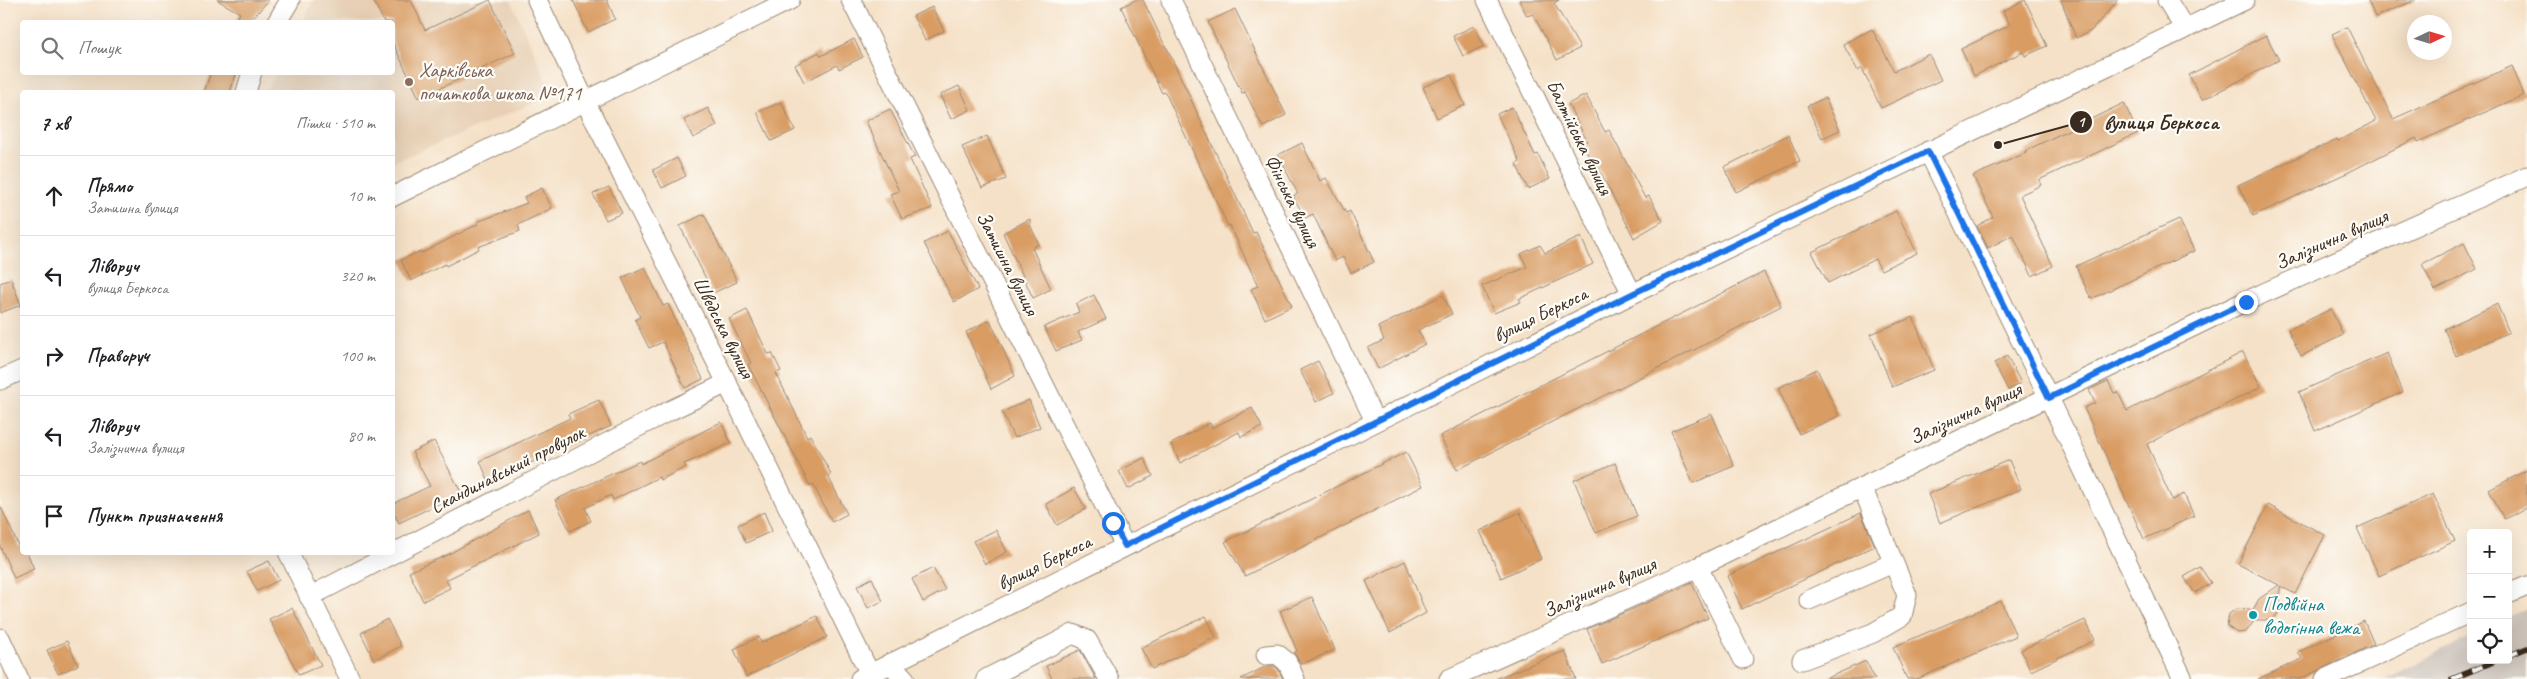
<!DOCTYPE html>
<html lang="uk">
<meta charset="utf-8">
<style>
:root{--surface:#fff;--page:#f6f6f6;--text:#202124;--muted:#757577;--line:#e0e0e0}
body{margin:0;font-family:Caveat,sans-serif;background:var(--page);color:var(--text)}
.controls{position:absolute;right:15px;bottom:15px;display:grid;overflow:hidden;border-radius:5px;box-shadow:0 5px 20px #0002}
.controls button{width:45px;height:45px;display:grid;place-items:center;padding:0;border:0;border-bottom:1px solid var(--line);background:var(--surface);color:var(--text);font:25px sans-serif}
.compass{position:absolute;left:2407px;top:15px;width:45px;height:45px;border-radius:50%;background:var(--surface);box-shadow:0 5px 20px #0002;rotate:86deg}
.stop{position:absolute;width:15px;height:15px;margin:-11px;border:4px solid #1a73e8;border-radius:50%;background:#fff}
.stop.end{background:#1a73e8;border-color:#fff;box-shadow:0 1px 5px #0008}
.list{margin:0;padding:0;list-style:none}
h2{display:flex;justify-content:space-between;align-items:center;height:65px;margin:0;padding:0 20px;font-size:21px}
h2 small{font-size:16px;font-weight:400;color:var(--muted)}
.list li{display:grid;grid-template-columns:32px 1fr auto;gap:15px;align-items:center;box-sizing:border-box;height:80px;padding:0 20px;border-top:1px solid var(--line)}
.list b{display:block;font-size:19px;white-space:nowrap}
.list p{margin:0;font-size:16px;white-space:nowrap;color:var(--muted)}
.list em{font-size:16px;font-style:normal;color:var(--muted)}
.icon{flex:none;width:28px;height:28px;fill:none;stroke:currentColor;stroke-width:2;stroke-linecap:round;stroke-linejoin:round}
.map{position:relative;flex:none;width:2527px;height:679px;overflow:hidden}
.search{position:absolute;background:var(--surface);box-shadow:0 5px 20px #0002;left:20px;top:20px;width:375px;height:55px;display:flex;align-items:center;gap:12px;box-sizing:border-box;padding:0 18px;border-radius:5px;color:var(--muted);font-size:19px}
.panel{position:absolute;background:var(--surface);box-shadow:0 5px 20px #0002;left:20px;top:90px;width:375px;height:465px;border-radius:5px}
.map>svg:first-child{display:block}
.built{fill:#e7d0b5}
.railway{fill:#ccc2b9}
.building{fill:#d99c63}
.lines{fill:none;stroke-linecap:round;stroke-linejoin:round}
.minor-casing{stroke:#988672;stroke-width:21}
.minor{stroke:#fff;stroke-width:19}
.rail-casing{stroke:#3b2a1e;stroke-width:5.5}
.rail{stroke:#fdfcf7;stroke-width:4;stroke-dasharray:11;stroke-linecap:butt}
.route{stroke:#1a73e8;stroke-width:6}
.education-dot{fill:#8d6e63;stroke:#fdfcf7;stroke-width:2}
.culture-dot{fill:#0f9aa8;stroke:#fdfcf7;stroke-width:2}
.labels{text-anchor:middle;stroke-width:4.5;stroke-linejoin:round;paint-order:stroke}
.education-label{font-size:20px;fill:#785e54;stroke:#fdfcf7;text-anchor:start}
.street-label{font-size:20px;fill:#3b2a1e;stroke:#fdfcf7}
.culture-label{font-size:20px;fill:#0d838f;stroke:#fdfcf7;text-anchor:start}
.leader{fill:none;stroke:#3b2a1e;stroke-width:2}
.callout-dot{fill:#3b2a1e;stroke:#fdfcf7;stroke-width:2}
.mark-label{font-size:15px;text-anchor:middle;font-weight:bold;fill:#fff}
.callout-label{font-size:21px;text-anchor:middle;font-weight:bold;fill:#3b2a1e;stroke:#fdfcf7;stroke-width:4.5;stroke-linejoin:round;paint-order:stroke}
</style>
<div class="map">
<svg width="2527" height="679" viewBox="0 0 2527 679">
<rect width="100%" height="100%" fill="#fdfcf7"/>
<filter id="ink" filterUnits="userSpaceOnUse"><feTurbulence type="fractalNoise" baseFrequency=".02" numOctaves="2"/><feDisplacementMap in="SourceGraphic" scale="10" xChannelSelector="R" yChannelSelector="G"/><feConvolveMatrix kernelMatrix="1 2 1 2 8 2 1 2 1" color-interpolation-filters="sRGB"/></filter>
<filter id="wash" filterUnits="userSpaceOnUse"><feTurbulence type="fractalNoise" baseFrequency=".0096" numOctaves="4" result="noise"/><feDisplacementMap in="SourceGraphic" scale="20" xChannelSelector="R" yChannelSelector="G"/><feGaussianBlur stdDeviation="1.12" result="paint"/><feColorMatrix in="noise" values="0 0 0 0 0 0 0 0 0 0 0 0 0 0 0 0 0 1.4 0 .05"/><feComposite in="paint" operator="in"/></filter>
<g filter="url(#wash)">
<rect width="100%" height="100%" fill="#f5e1c7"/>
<!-- built -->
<polygon class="built" points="314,0 511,0 553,95 393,162 392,92 265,92 276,73 392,72 392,22 303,22"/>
<!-- railway -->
<polygon class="railway" points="2527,608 2527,679 2385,679 2471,636 2471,660 2508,660 2508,617"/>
<g id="blocks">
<!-- building -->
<g class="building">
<polygon points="217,0 269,0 249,22 235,22 240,13"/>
<polygon points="373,0 411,0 425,30 490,0 515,53 419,98 392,41 392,22 384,22"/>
<polygon points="573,0 607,0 615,19 588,32"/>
<polygon points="1135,0 1143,0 1166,48 1167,48 1253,233 1256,232 1292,306 1265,319 1251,289 1258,286 1230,225 1228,226 1165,92 1162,93 1121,7"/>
<polygon points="1519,0 1559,0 1554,3 1580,48 1557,60 1533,14 1527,16"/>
<polygon points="2025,0 2047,46 2025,56 2023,52 1974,76 1961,49 2010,25 2003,11"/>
<polygon points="2061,0 2118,0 2091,31 2076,38"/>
<polygon points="2368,0 2416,0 2375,17"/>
<polygon points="932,7 944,31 925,40 913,16"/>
<polygon points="1235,9 1286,115 1263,127 1245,92 1242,93 1208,22"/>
<polygon points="1474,26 1484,46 1463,56 1453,36"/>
<polygon points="2347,27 2393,119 2512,66 2524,95 2418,142 2416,138 2349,172 2253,216 2238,185 2337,139 2338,141 2376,121 2332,34"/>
<polygon points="1872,29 1894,71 1929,54 1941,80 1881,108 1862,68 1858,71 1843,44"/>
<polygon points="2266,35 2279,60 2202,100 2189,75"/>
<polygon points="854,39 863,57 839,69 837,65 804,82 795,65 819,52 821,56"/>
<polygon points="211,72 237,72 230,92 204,92"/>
<polygon points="1451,75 1465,105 1437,118 1423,87"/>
<polygon points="959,86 970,110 951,119 940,95"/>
<polygon points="1586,95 1605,132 1609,130 1645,198 1649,196 1663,221 1634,238 1595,161 1592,163 1582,143 1587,141 1568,104"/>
<polygon points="1825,98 1840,130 1822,138 1807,106"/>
<polygon points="781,102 795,130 771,141 757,112"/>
<polygon points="2124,103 2138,133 2039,180 2041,185 2020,195 2053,266 2032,276 2013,235 1988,248 1977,226 1993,217 1973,176 2026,153 2025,151"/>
<polygon points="1512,107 1535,155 1538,154 1550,179 1528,189 1516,164 1520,162 1497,114"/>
<polygon points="708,108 717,126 693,138 684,120"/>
<polygon points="890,109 915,157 910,159 932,208 902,219 890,194 899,191 866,121"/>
<polygon points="1788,135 1800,161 1736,192 1724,167"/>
<polygon points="987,136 1006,179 982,188 962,147"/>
<polygon points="1302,143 1320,181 1326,178 1346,213 1350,211 1374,262 1351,273 1343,257 1335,261 1313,214 1305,218 1293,196 1298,194 1278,155"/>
<polygon points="677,158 686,176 662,188 653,170"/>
<polygon points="609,187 622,213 606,220 593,194"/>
<polygon points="542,188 552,208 518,225 520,231 478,247 479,249 446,266 445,264 411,281 401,260 421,251 422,253 478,224 477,222 527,203 524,197"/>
<polygon points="1896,211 1917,253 1881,270 1875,259 1828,283 1812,252"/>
<polygon points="704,214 737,282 713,293 680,226"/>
<polygon points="1030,219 1030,225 1039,244 1032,248 1051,289 1033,298 1003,233"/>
<polygon points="2179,219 2194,251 2091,299 2076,266"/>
<polygon points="948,231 978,289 954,302 924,243"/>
<polygon points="1581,237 1593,264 1519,299 1521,302 1494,313 1482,286 1527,267 1521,254 1540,245 1545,253"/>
<polygon points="2464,243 2477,269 2435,290 2422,264"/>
<polygon points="645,267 663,306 668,304 703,379 685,388 663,342 649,348 635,320 640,317 622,278"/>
<polygon points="1764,272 1781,306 1457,470 1440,436"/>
<polygon points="11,279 21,305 0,313 0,283"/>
<polygon points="1094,295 1106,319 1078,332 1082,340 1056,351 1044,327 1079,312 1076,304"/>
<polygon points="1443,295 1452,314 1418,330 1425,344 1378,369 1368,348 1384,340 1378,327"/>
<polygon points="2497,304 2509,332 2456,356 2444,329"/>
<polygon points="2331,309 2343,335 2301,356 2288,330"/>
<polygon points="747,310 768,354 772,353 781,371 776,373 807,437 810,435 831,474 828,476 847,514 832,522 813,484 810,486 757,382 748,365 751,363 729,319"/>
<polygon points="1913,317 1934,370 1892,387 1871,334"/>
<polygon points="990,320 1015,376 991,389 966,332"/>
<polygon points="2243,352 2261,387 2147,444 2172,500 2184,494 2194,516 2144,539 2084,408 2095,403 2089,390 2108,381 2114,393 2118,392 2127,411"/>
<polygon points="2387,353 2403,392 2315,431 2299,392"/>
<polygon points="2007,356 2021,383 2008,390 1994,363"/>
<polygon points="1318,361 1334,393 1316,402 1300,370"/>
<polygon points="1817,369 1839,416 1799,434 1778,388"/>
<polygon points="599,400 611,426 489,482 480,461 570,418 568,414"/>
<polygon points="1029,400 1040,427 1014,438 1002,412"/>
<polygon points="1252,408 1262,427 1241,437 1239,432 1180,463 1171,444 1210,423 1212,428"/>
<polygon points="1712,414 1734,466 1693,483 1671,431"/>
<polygon points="721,422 731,443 684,464 686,467 660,480 659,477 613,500 611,495 585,508 591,521 570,531 555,500 640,461 641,464"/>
<polygon points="434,441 463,496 441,506 440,503 399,523 392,510 392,504 430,486 412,452"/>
<polygon points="1406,452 1423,486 1245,576 1225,542"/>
<polygon points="1144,458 1153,476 1128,489 1119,471"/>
<polygon points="2009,460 2021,489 1940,523 1928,494"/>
<polygon points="1615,463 1637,516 1596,533 1574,480"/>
<polygon points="2527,470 2527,508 2504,519 2489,490"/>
<polygon points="1074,488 1086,509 1057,525 1046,504"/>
<polygon points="2433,494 2455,541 2379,576 2357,528"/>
<polygon points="0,505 19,547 22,546 22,552 27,552 34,569 14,578 0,546"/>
<polygon points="2268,505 2325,535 2295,594 2280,586 2280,610 2276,616 2271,620 2255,620 2246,632 2237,633 2227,626 2229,614 2236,609 2253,610 2259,599 2279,585 2238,564"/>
<polygon points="528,510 539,533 446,580 450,588 423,601 409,572 449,554"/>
<polygon points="764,512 772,531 746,543 738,525"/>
<polygon points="1520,512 1541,559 1501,578 1480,531"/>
<polygon points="1861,513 1875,546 1742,609 1727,576"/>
<polygon points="996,530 1007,552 985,564 973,541"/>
<polygon points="269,561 279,580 257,591 247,571"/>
<polygon points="1405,561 1426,613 1390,633 1366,581"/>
<polygon points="2200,567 2211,583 2195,593 2184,577"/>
<polygon points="933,568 945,590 923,602 912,579"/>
<polygon points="872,578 883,601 868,608 857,586"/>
<polygon points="1692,583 1708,618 1602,664 1587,629"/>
<polygon points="1312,597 1335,650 1301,664 1294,653 1297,651 1280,611"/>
<polygon points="2001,601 2016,636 1917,679 1907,679 1893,647"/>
<polygon points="292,608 321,665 299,675 269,619"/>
<polygon points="817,616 827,637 746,677 734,649 759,637 761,643"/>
<polygon points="1206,616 1216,637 1152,669 1141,648"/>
<polygon points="387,619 401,646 374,660 361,633"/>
<polygon points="2085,620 2095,640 2031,671 2021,650"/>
<polygon points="2364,621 2374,644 2300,679 2258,679 2302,659 2298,652"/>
<polygon points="67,641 78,665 58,674 47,650"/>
<polygon points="1080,650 1096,679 1052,679 1046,666"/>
<polygon points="1565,651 1576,679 1497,679 1497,678"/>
<polygon points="1866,661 1875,679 1825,679"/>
<polygon points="1267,666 1274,666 1278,669 1283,679 1241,679"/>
</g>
</g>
</g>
<g filter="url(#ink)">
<use href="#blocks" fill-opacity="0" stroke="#988672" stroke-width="1"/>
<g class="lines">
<!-- minor casing -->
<g class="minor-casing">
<g id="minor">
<polyline points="537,0 586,103 727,383 870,674"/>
<polyline points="851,0 1125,546"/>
<polyline points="1171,0 1375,421"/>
<polyline points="1487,0 1632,294"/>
<polyline points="2167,0 2185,29"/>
<polyline points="277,22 290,0"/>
<polyline points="246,92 252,72"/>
<polyline points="1928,151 2049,398 2183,679"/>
<polyline points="392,197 790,0"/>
<polyline points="0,380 22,370"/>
<polyline points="288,552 350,679"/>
<polyline points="1698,567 1743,659"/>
<polyline points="2508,594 2527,586"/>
<polyline points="309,597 671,410 727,383"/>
<polyline points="1809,600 1893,563"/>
<polyline points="0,638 19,679"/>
<polyline points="1266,655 1277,654 1287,662 1295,679"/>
<polyline points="1802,660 1873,633 1902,616 1907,595 1862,487"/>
<polyline points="890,663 905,679"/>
<polyline points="860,679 1632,294 2245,0"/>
<polyline points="986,679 1073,634 1087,640 1109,679"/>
<polyline points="1449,679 1698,567 2246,301 2527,176"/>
<polyline points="2325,679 2471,612"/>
</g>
</g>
<!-- minor -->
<use href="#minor" class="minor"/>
<!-- rail casing -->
<g class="rail-casing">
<g id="rail">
<polyline points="2508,656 2527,648"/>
<polyline points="2452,679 2498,660"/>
</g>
</g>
<!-- rail -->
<use href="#rail" class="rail"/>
</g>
</g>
<g class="lines" filter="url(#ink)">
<!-- route -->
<polyline class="route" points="1113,523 1125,546 1632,294 1928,151 2049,398 2246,302"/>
</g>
<!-- markers -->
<circle class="education-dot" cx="409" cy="82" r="5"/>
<circle class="culture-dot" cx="2253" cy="615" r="5"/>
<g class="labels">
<!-- education labels -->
<g class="education-label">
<text x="419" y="77">Харківська<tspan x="419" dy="23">початкова школа №171</tspan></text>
</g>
<!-- street labels -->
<g class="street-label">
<text transform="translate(1580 137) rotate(64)" y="7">Балтійська вулиця</text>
<text transform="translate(1293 201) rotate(64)" y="7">Фінська вулиця</text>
<text transform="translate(2331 239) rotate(-24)" y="7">Залізнична вулиця</text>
<text transform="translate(1008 263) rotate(63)" y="7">Затишна вулиця</text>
<text transform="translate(1540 314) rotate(-26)" y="7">вулиця Беркоса</text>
<text transform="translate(724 327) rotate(63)" y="7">Шведська вулиця</text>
<text transform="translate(1965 413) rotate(-25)" y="7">Залізнична вулиця</text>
<text transform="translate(507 469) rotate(-27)" y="7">Скандинавський провулок</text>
<text transform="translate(1044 562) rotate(-26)" y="7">вулиця Беркоса</text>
<text transform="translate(1599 587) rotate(-24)" y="7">Залізнична вулиця</text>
</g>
<!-- culture labels -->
<g class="culture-label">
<text x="2263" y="611">Подвійна<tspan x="2263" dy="23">водогінна вежа</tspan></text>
</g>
</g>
<!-- callouts -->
<path class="leader" d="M1998 145L2081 122"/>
<g class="callout-dot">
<circle cx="1998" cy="145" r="5"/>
<circle cx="2081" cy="122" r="12"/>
</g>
<g class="mark-label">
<text x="2081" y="127">1</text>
</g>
<g class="callout-label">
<text x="2161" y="129">вулиця Беркоса</text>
</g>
</svg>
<div class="controls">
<button>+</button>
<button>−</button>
<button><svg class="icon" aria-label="locate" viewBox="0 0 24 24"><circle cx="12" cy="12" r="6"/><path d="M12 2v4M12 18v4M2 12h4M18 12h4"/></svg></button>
</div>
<svg class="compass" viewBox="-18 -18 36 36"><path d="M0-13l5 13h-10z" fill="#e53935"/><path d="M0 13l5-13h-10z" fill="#757577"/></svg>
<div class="stop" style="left:1113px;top:523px"></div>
<div class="stop end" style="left:2246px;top:302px"></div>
<div class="search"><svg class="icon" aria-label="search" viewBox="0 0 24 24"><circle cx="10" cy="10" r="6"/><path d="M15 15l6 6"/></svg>Пошук</div>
<section class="panel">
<h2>7 хв<small>Пішки · 510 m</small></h2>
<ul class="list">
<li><svg class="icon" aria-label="ahead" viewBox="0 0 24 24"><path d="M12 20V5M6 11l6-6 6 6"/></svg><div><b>Прямо</b><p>Затишна вулиця</p></div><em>10 m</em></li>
<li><svg class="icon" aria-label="left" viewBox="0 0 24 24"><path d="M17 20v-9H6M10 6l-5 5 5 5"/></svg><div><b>Ліворуч</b><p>вулиця Беркоса</p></div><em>320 m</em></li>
<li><svg class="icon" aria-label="right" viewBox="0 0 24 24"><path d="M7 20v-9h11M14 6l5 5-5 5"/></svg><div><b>Праворуч</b></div><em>100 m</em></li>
<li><svg class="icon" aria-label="left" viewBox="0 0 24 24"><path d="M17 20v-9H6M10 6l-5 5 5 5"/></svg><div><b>Ліворуч</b><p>Залізнична вулиця</p></div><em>80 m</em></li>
<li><svg class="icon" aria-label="arrive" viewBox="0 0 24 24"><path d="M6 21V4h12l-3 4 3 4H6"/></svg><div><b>Пункт призначення</b></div></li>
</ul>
</section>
</div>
